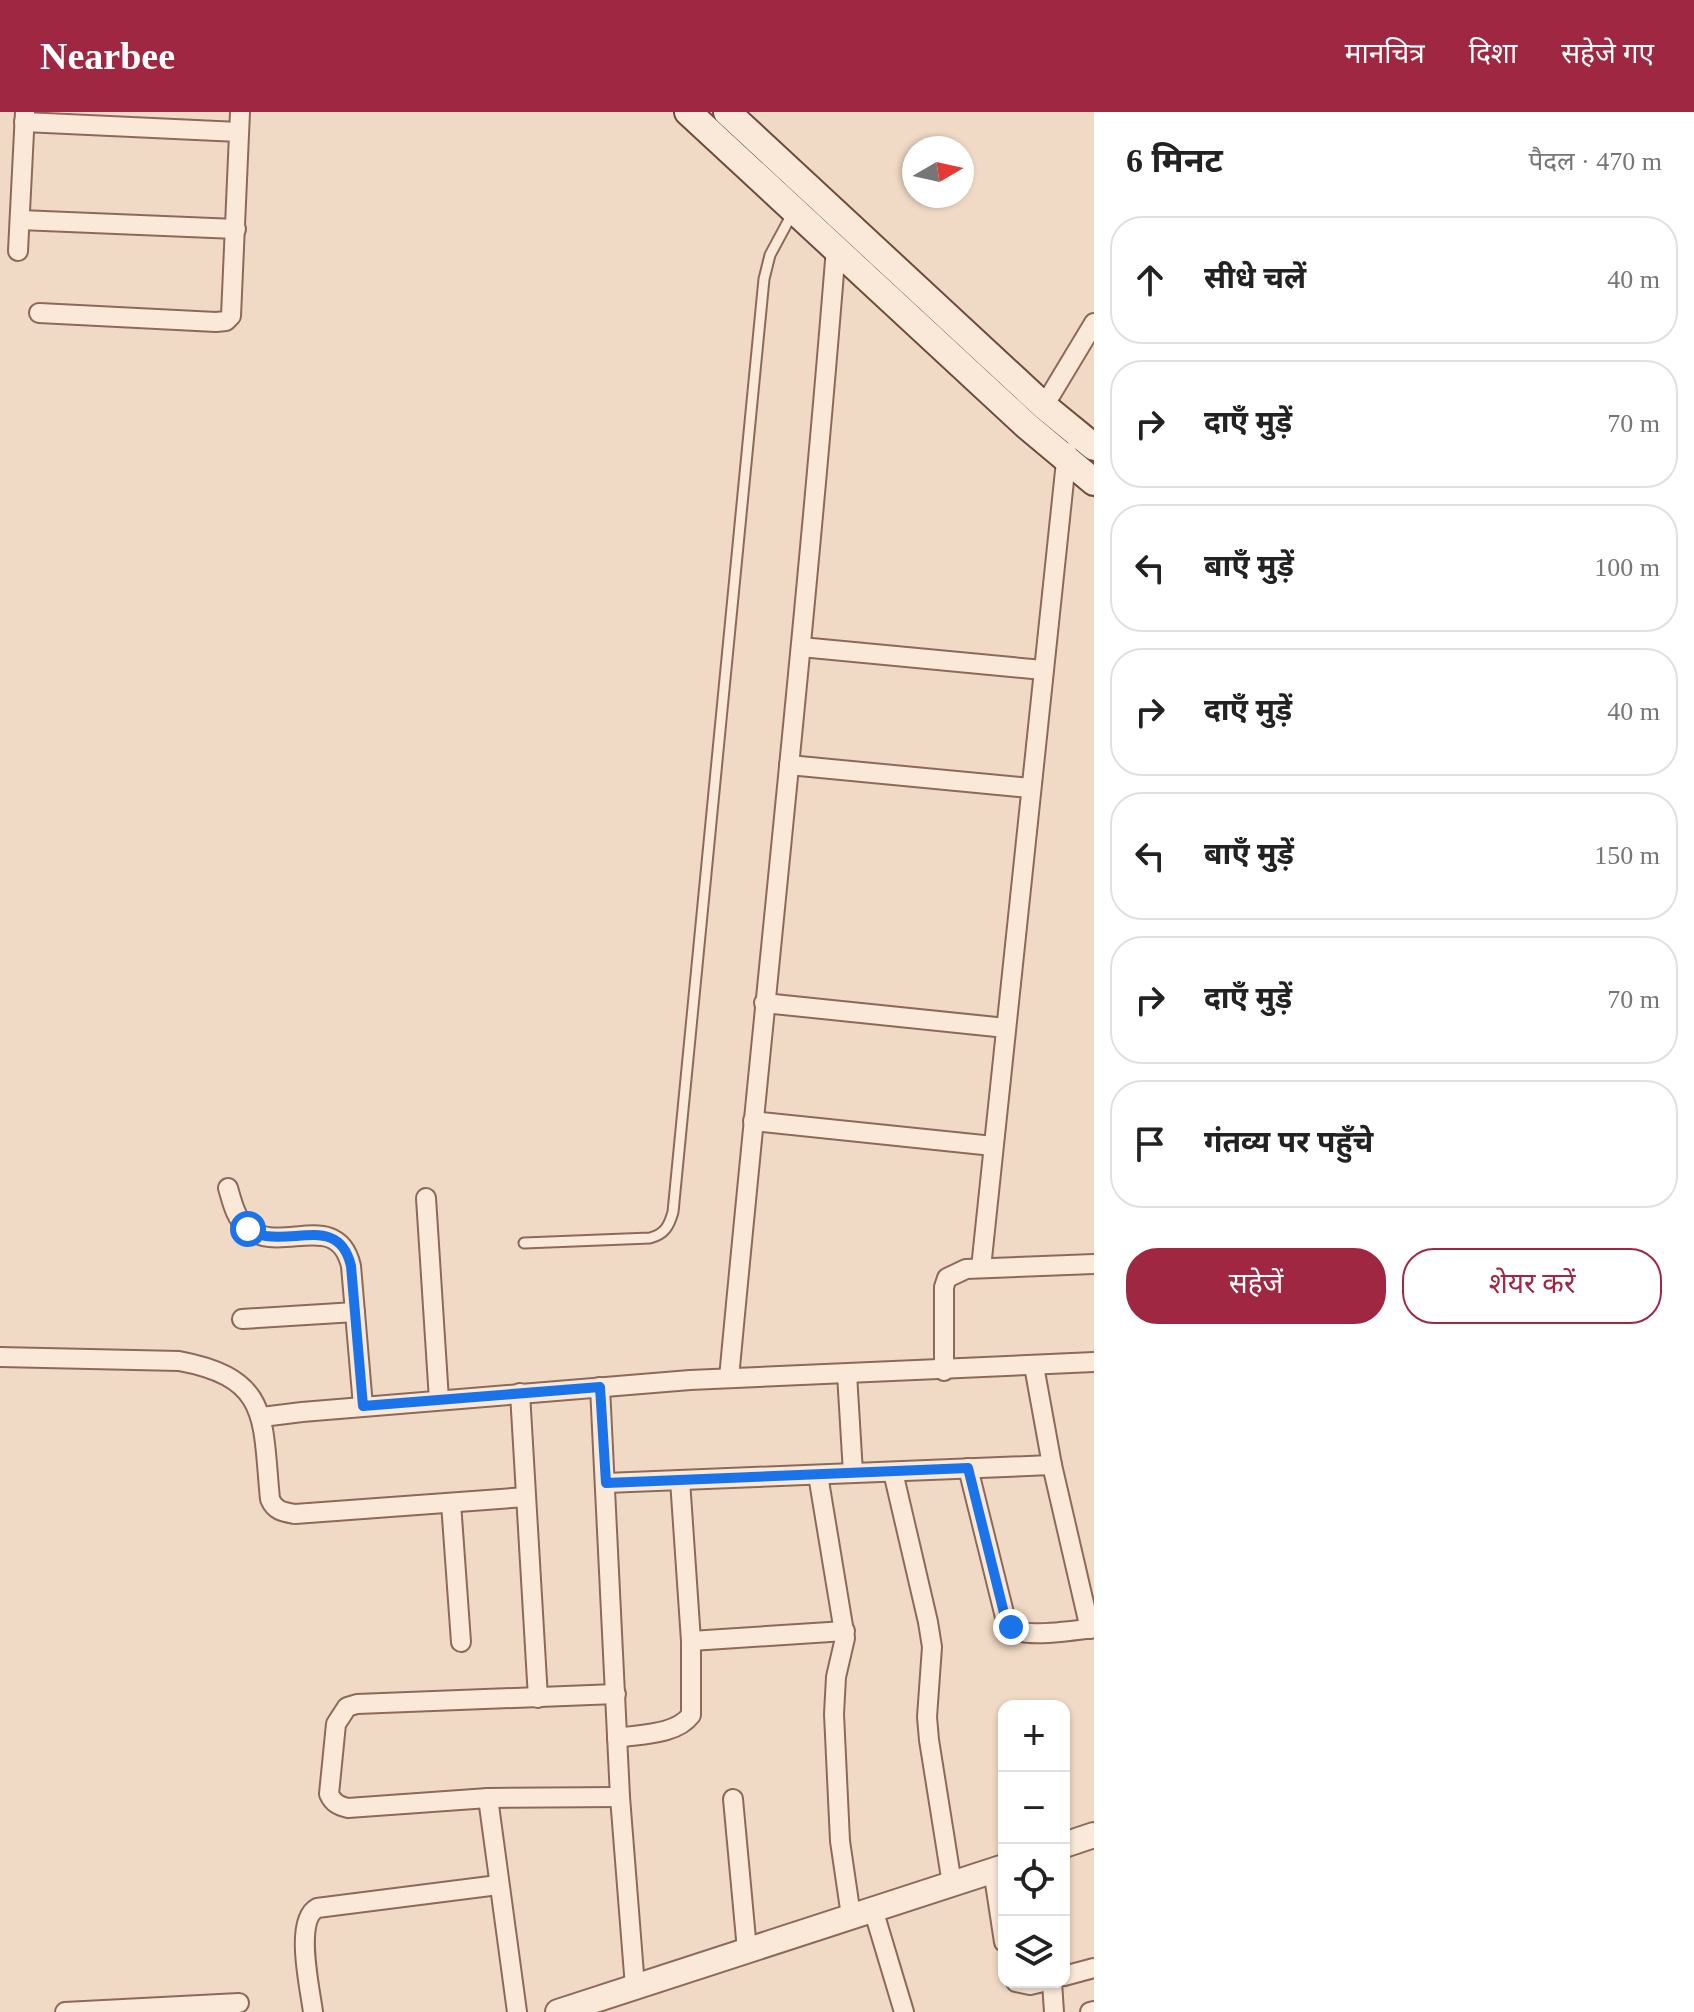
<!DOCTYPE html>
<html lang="hi">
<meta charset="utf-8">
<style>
:root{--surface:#fff;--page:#f2f2f2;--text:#222;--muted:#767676;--line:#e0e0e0;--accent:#9f2742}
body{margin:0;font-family:"Times New Roman","Noto Sans Devanagari",serif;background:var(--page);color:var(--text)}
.controls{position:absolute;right:24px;bottom:24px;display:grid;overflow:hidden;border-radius:16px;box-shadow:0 2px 6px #0004}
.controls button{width:72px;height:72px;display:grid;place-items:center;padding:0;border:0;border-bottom:2px solid var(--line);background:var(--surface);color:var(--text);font:40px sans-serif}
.compass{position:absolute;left:902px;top:24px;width:72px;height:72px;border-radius:50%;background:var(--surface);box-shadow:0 2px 6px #0004;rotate:81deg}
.stop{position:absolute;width:24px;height:24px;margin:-18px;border:6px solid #1a73e8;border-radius:50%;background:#fff}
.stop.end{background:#1a73e8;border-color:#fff;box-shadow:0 2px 8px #0008}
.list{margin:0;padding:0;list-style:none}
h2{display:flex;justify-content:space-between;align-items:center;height:104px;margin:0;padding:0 32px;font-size:34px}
h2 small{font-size:26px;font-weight:400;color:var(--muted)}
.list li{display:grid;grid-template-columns:52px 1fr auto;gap:24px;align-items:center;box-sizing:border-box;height:128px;margin:0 16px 16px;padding:0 16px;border:2px solid var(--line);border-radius:32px}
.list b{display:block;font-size:30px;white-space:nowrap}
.list em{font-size:26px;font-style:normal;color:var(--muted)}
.actions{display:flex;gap:16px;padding:24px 32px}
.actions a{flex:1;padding:18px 0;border:2px solid var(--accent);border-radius:32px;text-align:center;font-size:28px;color:var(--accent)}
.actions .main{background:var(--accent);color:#fff}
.icon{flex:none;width:44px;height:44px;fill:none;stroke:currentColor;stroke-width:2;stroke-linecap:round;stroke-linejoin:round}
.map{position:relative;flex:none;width:1094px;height:1900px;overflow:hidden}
header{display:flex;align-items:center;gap:48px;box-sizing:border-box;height:112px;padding:0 40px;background:var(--accent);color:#fff}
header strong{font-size:38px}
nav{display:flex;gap:44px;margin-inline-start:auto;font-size:28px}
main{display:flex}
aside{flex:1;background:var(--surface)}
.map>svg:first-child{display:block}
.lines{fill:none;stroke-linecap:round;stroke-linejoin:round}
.service-casing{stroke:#8d695a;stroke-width:13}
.minor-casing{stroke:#8d695a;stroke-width:22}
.tertiary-casing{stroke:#8d695a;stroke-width:28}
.secondary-casing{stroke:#6e4b3d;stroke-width:30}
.service{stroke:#fae9d9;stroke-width:9}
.minor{stroke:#fae9d9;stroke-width:18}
.tertiary{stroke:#fae9d9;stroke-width:24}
.secondary{stroke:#fae9d9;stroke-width:26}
.route{stroke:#1a73e8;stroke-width:10}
</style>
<header>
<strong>Nearbee</strong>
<nav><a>मानचित्र</a><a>दिशा</a><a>सहेजे गए</a></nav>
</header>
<main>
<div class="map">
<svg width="1094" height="1900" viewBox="0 0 1094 1900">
<rect width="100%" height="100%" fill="#f0dac5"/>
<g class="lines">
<!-- service casing -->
<g class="service-casing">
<path id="service" d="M524,1131L650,1126C665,1122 669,1114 673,1100L764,167L770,143L792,102"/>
</g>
<!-- minor casing -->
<g class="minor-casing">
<g id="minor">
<polyline points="24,10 239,20"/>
<polyline points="20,108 236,117"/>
<polyline points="18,139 25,0"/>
<polyline points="39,201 216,210 226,209 231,204 240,0"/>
<polyline points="1044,294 1094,211"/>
<polyline points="801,535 1043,558"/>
<polyline points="789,653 1030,676"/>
<polyline points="764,891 1006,916"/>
<polyline points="753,1009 993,1034"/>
<path d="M228,1076C232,1089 235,1105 246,1115C278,1145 337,1095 351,1154L363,1294"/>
<polyline points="426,1086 439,1288"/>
<polyline points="981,1156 1067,340"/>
<polyline points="242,1207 355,1200"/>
<path d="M0,1245L179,1249C271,1266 262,1307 270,1387C275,1399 283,1400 295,1402L526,1385"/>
<polyline points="1034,1254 1052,1353 1090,1517"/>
<polyline points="944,1259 944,1175 947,1166 966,1157 1094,1152"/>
<polyline points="847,1262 853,1361"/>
<path d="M729,1266C764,890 806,514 836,136"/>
<polyline points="600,1275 620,1685 635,1875"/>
<polyline points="520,1281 538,1586"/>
<polyline points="262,1305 302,1300 690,1268 1094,1250"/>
<path d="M968,1356L1005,1505C1008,1511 1011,1516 1018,1519C1034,1525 1076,1518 1094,1516"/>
<polyline points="893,1360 928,1510 932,1535 927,1605 929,1628 952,1772"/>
<polyline points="818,1363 845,1526 836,1565 834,1602 840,1729 851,1804"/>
<polyline points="606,1371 1052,1353"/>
<polyline points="451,1391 461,1530"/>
<polyline points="691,1529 845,1519"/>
<path d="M616,1582L357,1592L347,1595L336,1612L329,1682C333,1691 339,1694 348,1696L488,1686L620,1685"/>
<path d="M617,1626C641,1622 676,1623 691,1603V1529L680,1368"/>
<polyline points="488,1686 517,1900"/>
<polyline points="733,1687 747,1838"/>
<polyline points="993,1758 1004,1830"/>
<polyline points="873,1797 904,1900"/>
<polyline points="1064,1864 1094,1856"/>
<polyline points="1016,1870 1030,1873 1043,1870"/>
<polyline points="1052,1870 1054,1900"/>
<polyline points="65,1900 239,1891"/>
<path d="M313,1900C310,1876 294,1809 317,1796L498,1773"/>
<polyline points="1090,1900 1094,1899"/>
</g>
</g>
<!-- tertiary casing -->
<g class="tertiary-casing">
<g id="tertiary">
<polyline points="1064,1733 1094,1723"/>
<polyline points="558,1900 1004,1755"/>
</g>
</g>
<!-- secondary casing -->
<g class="secondary-casing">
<g id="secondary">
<polyline points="688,0 1027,314 1094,370"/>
<polyline points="727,0 1044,294 1094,335"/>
</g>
</g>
<!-- service -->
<use href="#service" class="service"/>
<!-- minor -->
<use href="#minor" class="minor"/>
<!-- tertiary -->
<use href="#tertiary" class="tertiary"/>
<!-- secondary -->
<use href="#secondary" class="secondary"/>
</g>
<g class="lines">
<!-- route -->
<path class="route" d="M248,1117C253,1119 260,1123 266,1124C301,1129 340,1107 351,1154L363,1294L600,1275L606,1371L968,1356L1005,1505L1011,1515"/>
</g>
</svg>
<div class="controls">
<button>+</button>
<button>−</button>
<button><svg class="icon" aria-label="locate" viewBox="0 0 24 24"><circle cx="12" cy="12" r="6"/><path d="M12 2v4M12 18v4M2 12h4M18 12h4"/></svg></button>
<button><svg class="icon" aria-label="layers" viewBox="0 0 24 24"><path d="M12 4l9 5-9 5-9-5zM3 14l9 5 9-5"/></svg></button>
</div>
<svg class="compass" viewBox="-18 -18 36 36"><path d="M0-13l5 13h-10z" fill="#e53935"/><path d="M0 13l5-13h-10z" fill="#767676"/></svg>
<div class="stop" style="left:248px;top:1117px"></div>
<div class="stop end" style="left:1011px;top:1515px"></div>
</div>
<aside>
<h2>6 मिनट<small>पैदल · 470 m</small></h2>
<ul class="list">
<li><svg class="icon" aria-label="ahead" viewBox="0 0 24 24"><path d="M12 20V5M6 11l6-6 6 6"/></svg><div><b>सीधे चलें</b></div><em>40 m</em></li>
<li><svg class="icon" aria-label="right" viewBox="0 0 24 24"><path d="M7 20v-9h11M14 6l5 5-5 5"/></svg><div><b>दाएँ मुड़ें</b></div><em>70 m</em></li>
<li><svg class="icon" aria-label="left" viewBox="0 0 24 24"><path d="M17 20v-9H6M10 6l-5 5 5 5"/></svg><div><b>बाएँ मुड़ें</b></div><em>100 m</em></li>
<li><svg class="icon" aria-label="right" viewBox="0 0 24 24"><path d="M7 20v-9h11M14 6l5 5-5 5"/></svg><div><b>दाएँ मुड़ें</b></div><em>40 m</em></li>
<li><svg class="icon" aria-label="left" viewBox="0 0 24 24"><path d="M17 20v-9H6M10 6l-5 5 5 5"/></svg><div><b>बाएँ मुड़ें</b></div><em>150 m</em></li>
<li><svg class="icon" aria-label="right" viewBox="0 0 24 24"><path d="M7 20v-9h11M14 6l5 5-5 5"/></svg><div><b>दाएँ मुड़ें</b></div><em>70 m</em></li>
<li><svg class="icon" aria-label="arrive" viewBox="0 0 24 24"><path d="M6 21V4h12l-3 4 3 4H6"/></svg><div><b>गंतव्य पर पहुँचे</b></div></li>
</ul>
<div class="actions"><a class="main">सहेजें</a><a>शेयर करें</a></div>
</aside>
</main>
